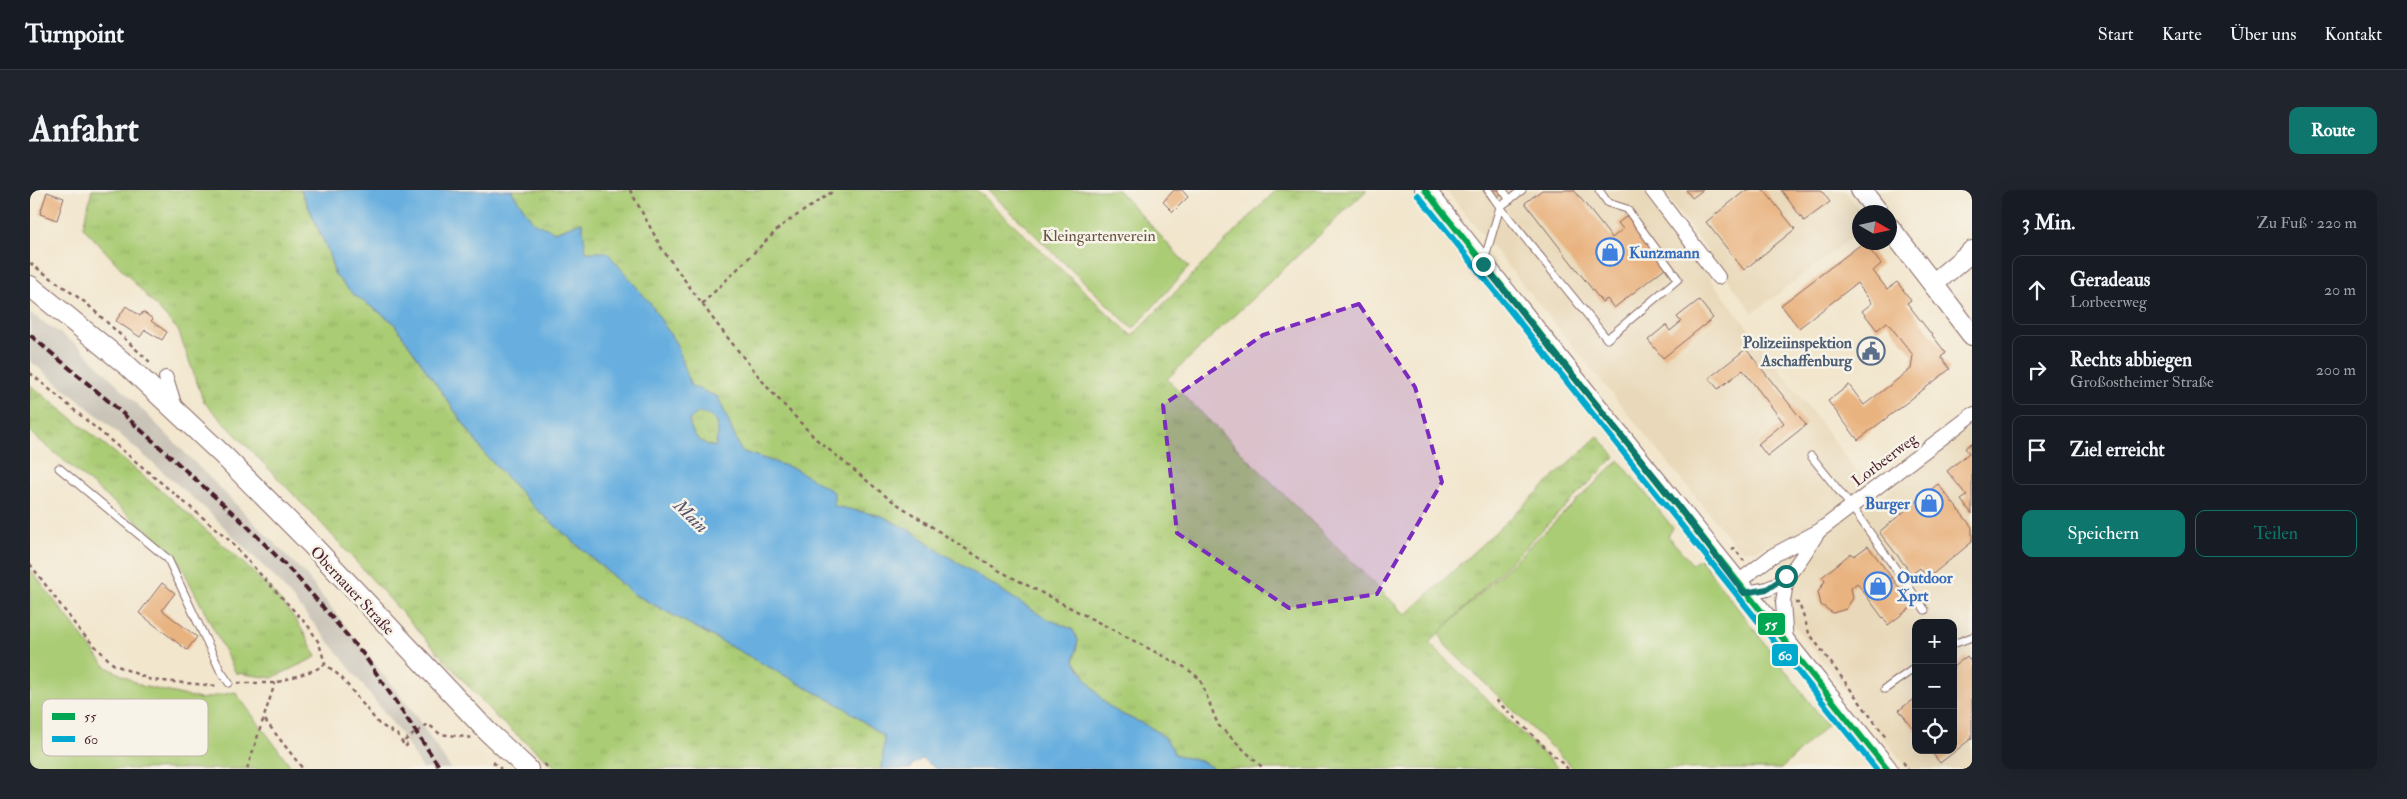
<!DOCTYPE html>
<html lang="de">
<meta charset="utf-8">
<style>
:root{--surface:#171b24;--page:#20242c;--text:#f1f3f6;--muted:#9ea1a6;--line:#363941;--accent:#0f766e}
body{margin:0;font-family:"IM FELL Double Pica",serif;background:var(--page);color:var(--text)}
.controls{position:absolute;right:15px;bottom:15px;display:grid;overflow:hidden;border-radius:10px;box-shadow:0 5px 20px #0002}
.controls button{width:45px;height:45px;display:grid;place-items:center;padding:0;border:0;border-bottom:1px solid var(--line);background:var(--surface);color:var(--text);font:25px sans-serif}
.compass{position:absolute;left:1822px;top:15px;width:45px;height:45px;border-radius:50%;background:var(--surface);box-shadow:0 5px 20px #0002;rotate:99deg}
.stop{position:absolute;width:15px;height:15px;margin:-11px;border:4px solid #0f766e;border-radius:50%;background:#fff}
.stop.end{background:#0f766e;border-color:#fff;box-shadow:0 1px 5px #0008}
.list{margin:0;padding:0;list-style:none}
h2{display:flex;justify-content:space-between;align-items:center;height:65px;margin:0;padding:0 20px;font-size:21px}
h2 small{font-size:16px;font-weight:400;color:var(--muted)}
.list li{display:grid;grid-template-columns:32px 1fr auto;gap:15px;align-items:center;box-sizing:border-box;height:70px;margin:0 10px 10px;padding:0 10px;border:1px solid var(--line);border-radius:10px}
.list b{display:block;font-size:19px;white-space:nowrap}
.list p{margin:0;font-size:16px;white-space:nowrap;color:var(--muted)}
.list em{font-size:16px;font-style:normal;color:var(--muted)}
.actions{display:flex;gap:10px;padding:15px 20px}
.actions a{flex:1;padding:11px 0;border:1px solid var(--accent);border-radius:10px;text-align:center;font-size:18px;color:var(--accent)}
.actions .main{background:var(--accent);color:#fff}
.icon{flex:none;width:28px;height:28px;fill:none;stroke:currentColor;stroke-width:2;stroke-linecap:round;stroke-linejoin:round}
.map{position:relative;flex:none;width:1942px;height:579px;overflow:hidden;border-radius:10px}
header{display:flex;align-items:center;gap:30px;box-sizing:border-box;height:70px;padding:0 25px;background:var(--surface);border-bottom:1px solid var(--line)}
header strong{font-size:24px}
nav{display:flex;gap:28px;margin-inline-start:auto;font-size:18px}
.intro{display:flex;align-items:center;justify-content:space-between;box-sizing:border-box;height:120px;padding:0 30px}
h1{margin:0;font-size:35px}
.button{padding:12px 22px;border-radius:10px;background:var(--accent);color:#fff;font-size:18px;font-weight:700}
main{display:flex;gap:30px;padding:0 30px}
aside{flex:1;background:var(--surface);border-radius:10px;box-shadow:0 5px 20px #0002}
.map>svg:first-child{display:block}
.built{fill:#e9d9ba;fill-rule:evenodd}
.railway{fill:#c9c3b8}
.grass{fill:url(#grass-tufts);stroke:#7a7650}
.garden{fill:#aacc75;stroke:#7a7650}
.water{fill:#68afdf;stroke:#596785;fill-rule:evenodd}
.building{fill:#e9b380}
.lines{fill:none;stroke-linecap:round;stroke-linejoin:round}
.lane-casing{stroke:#856564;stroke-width:9}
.street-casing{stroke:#856564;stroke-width:16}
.secondary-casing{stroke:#856564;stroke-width:22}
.path{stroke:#856564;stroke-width:2.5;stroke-dasharray:4 4;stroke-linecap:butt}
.lane{stroke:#fff;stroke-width:7}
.street{stroke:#fff;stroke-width:14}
.secondary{stroke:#fff;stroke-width:20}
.rail{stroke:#4a1f2b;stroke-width:4;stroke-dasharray:8 4;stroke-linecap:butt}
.bus-1-casing{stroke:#f7f3e8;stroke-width:10}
.bus-2-casing{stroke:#f7f3e8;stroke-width:10}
.bus-1{stroke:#00a651;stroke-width:6}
.bus-2{stroke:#00a9ce;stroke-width:6}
.route{stroke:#0f766e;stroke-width:6}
.marked{fill:#7b2cbf;fill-opacity:0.2;stroke:#7b2cbf;stroke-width:4;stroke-dasharray:10 6;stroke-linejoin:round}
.labels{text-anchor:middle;stroke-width:5;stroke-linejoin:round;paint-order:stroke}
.park-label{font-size:16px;fill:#675341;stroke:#f7f3e8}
.shop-label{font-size:16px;font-weight:bold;fill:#366cbe;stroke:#f7f3e8;text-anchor:start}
.service-label{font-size:16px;font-weight:bold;fill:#4e5e75;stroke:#f7f3e8;text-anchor:end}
.street-label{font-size:16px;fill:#4a1f2b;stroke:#f7f3e8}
.water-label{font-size:18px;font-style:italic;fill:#54516a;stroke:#f7f3e8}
.key{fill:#f7f3e8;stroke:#c3b3af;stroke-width:1}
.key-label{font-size:14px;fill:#4a1f2b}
.line-badge{stroke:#f7f3e8;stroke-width:2}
.badge-label{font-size:14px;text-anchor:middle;font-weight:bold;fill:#fff}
</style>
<header>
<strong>Turnpoint</strong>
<nav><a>Start</a><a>Karte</a><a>Über uns</a><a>Kontakt</a></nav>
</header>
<div class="intro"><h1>Anfahrt</h1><a class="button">Route</a></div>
<main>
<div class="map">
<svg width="1942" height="579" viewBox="0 0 1942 579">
<defs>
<pattern id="grass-tufts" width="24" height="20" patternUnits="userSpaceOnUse" patternTransform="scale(1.25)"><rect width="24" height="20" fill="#aacc75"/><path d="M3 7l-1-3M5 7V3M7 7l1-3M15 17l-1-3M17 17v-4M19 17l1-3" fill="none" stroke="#94af65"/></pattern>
</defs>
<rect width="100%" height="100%" fill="#f7f3e8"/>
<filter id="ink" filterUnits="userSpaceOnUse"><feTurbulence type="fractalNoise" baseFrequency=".02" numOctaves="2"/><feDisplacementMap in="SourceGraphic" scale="10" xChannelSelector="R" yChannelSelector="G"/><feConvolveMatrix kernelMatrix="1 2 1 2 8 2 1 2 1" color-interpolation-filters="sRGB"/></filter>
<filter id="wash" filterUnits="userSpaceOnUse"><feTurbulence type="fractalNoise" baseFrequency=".0096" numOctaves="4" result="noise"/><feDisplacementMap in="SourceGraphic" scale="20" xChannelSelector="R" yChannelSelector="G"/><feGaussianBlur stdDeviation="1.12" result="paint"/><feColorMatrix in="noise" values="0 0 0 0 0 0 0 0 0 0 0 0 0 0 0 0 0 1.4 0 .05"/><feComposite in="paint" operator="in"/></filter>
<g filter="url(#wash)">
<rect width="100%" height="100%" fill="#f2e6cd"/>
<!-- built -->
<g class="built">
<path d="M1416,0H1613L1848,309L1942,235V579H1878L1765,437L1758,416L1764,387L1738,354L1728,360H1713L1704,354ZM1886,433H1923V560H1886Z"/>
<polygon points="1632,0 1815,0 1831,22 1830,22 1829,42 1723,123"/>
</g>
<!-- railway -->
<polygon class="railway" points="0,123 50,157 274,383 385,525 421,579 393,579 370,543 301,454 247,390 179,322 72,229 0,171"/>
<!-- grass -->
<g class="grass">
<polygon points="62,0 271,0 298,61 305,85 323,104 363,132 454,263 504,317 602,403 815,518 854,547 852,579 528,579 468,529 292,334 174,212 148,140 53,37"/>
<path d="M481,0H947L1102,146L1246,0H1337L1137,189L1376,425L1568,246L1585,267L1399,453L1529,579H1184L1173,572L1144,564C1135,535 1102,533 1080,517C1069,510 1052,482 1044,471L1048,450L1042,439L1015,428L906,359L885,343L852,326L804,316L765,279L711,261L688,207L661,196L647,155L555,62L552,32L525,42L503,32Z"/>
<path d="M0,195C59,242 119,289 175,339C217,376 265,415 286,467L242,488L206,483L145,364L0,242Z"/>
<path d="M669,222L680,226L687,232L688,244L685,257C669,253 662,246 659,230Z"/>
</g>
<!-- garden -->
<g class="garden">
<polygon points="958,0 1088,0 1159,77 1103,139"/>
<polygon points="1589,270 1643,338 1638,346 1662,374 1670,369 1797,535 1751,579 1544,579 1416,456 1409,443"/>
<polygon points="0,379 75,476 112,496 171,509 205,502 263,579 0,579"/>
</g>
<!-- water -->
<path class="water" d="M271,0H481L503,32L525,42L552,32L556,62H577L620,113L647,155L661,196L688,207L711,261L765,279L804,302V316L852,326L885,343L906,359L1015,428L1042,439L1048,450L1044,471C1052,482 1070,510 1080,517C1102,533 1135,535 1144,564L1173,572L1184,579H907L892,569L882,575L881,579H852L854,547L815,518L602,403L504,317L454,263L363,132L323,104L305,85L298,61ZM669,222L680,226L687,232L688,244L685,257C669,253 662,246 659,230Z"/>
<g id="blocks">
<!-- building -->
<g class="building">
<polygon points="1144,0 1152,0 1158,7 1143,22 1133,12"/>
<polygon points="1453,0 1476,0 1461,11"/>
<polygon points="1512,0 1544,0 1582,48 1593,39 1588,33 1597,26 1636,77 1584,118 1577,109 1572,112 1495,13"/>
<polygon points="1656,0 1673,0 1662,8"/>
<polygon points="1716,0 1734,0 1765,39 1714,80 1676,32"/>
<polygon points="1751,0 1791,0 1800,12 1774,31"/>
<polygon points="17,2 34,8 27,30 10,24"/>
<polygon points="1834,52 1851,74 1843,81 1857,99 1867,92 1881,110 1877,113 1916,163 1911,167 1920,179 1828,250 1798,211 1819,195 1834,215 1881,179 1883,165 1857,132 1847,140 1832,121 1842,113 1827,93 1769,138 1751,115"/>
<polygon points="1669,110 1683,128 1633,168 1618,150 1636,135 1640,141 1651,132 1647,127"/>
<polygon points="96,116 110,126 113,122 123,129 121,131 137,142 132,150 115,140 110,147 86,131"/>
<polygon points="1716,159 1776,235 1737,266 1728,254 1754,233 1713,180 1688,199 1679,188"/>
<polygon points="1942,253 1942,324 1931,310 1937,306 1917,281 1939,263 1935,258"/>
<polygon points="1908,294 1942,337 1942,352 1898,388 1890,378 1882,384 1849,342"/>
<polygon points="1838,356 1883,416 1858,435 1827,393 1821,398 1823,408 1816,419 1803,423 1791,415 1788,402 1795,391 1792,387 1821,363 1824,366"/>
<polygon points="132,393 145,403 132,420 167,447 157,460 109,423"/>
<polygon points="1937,466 1942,473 1942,548 1910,573 1900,560 1923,560 1923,477"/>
<polygon points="1886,507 1886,542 1869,520"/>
</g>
</g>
</g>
<g filter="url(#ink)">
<use href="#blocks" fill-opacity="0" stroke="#856564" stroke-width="1"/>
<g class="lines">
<!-- lane casing -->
<g class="lane-casing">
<g id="lane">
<polyline points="1473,0 1480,10"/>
<polyline points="1492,0 1470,17 1577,149 1648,89 1597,19 1578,13 1569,0"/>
<polyline points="1454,71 1470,17 1458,0"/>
<polyline points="1781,266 1821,316 1895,420"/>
<polyline points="29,278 138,369 190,480 199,493"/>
<polyline points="1923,454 1942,447"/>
<polyline points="1855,499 1886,477"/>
</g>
</g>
<!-- street casing -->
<g class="street-casing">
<g id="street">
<polyline points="1622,0 1688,87"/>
<polyline points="136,188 146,220"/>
<polyline points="1707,393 1742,366 1789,341 1942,225"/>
<path d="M1714,403C1721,402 1730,401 1737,399C1761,391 1775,361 1788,342"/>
<polyline points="1756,452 1753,412 1757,386"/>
</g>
</g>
<!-- secondary casing -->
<g class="secondary-casing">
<g id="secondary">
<path d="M1395,0C1547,194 1703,386 1857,579"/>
<polyline points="1831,0 1848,22"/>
<polyline points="1860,38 1942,145"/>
<polyline points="1903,94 1942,61"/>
<polyline points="0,96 99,177 195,267 282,355 457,541 498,579"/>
</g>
</g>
<!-- path -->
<g class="path">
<polyline points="600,0 632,59 686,133 738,198 786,249 858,308 968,380 1156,478 1170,489 1188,535 1234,579"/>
<polyline points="0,73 56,113 122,174"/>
<polyline points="672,114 751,36 805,0"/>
<polyline points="0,183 196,347 279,437 289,453 295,474 311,487 349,534 368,545 375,557 377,555 374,551 398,534 410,544 443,548"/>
<polyline points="1702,360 1704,358 1714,371"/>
<polyline points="0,374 50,441 83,474 121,490 188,496"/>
<polyline points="1765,413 1769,413 1779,443 1857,549"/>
<polyline points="208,493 245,493 285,480 295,474"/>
<polyline points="1466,510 1538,579"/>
<polyline points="235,530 273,579"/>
<polyline points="463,572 471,579"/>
<polyline points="1873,572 1878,579"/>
<polyline points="514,574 520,579"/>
<polyline points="217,579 245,493"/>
</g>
<!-- lane -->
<use href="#lane" class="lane"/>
<!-- street -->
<use href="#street" class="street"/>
<!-- secondary -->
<use href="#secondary" class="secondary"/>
<!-- rail -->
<polyline class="rail" points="0,145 82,214 215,334 267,387 334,465 411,579"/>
<!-- bus-1 casing -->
<g class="bus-1-casing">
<polyline id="bus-1" points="1395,0 1857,579"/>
</g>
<!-- bus-2 casing -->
<g class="bus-2-casing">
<polyline id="bus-2" points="1388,5 1846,579"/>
</g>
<!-- bus-1 -->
<use href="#bus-1" class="bus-1"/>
<!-- bus-2 -->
<use href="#bus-2" class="bus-2"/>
</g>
</g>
<g class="lines" filter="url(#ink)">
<!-- route -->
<polyline class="route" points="1453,74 1648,316 1714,403 1737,399 1756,386"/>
</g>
<!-- marked area -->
<path class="marked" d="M1329,114L1385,197L1412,292L1347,404L1259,418L1147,343L1133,215L1233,145Z"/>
<!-- icons -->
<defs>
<g id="shop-ring" transform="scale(1.4375)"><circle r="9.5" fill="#f7f3e8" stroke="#3f7fe0" stroke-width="1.5"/><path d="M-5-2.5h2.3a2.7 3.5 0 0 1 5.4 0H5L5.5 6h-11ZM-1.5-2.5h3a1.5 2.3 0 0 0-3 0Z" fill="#3f7fe0"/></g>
<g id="civic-ring" transform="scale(1.4375)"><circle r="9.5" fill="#f7f3e8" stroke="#5c6f8a" stroke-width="1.5"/><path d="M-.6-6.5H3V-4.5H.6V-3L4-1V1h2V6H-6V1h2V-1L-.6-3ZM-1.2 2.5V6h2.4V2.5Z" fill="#5c6f8a"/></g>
</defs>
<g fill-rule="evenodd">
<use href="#shop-ring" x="1580" y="62"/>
<use href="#civic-ring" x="1841" y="161"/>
<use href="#shop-ring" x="1899" y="313"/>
<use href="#shop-ring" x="1848" y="396"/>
</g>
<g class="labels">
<!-- park labels -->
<g class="park-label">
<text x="1069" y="51">Kleingartenverein</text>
</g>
<!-- shop labels -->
<g class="shop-label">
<text x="1599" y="68">Kunzmann</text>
<text x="1880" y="319" text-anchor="end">Burger</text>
<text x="1867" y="393">Outdoor<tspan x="1867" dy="18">Xprt</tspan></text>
</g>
<!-- service labels -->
<g class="service-label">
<text x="1822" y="158">Polizeiinspektion<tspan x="1822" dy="18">Aschaffenburg</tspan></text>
</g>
<!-- street labels -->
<g class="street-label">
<text transform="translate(1854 269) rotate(-37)" y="6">Lorbeerweg</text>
<text transform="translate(323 400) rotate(47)" y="6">Obernauer Straße</text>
</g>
<!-- water labels -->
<g class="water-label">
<text transform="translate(661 326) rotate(44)" y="6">Main</text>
</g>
</g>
<!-- legend -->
<rect x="12" y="509" width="166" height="57" rx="8" class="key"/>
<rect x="22" y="523" width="23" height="7" fill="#00a651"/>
<rect x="22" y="546" width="23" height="6" fill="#00a9ce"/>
<g class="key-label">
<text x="54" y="531">55</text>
<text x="54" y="554">60</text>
</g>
<g class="line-badge">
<rect x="1727" y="422" width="29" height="24" rx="5" fill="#00a651"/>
<rect x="1741" y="453" width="28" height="24" rx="5" fill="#00a9ce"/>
</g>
<g class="badge-label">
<text x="1741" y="439">55</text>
<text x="1755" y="470">60</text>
</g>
</svg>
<div class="controls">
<button>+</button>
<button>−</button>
<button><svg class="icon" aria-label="locate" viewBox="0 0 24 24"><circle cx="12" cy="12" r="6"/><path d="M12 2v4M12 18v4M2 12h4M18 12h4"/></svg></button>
</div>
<svg class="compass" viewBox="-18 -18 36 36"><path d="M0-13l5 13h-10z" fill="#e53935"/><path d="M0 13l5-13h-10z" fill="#9ea1a6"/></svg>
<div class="stop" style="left:1756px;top:386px"></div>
<div class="stop end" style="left:1453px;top:74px"></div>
</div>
<aside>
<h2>3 Min.<small>Zu Fuß · 220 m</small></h2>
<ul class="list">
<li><svg class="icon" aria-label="ahead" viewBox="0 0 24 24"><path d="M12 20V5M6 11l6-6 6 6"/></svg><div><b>Geradeaus</b><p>Lorbeerweg</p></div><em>20 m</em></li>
<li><svg class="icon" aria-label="right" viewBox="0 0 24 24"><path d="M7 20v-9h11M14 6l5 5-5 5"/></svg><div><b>Rechts abbiegen</b><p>Großostheimer Straße</p></div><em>200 m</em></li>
<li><svg class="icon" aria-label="arrive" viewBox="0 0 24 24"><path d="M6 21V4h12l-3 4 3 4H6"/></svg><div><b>Ziel erreicht</b></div></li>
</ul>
<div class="actions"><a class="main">Speichern</a><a>Teilen</a></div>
</aside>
</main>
